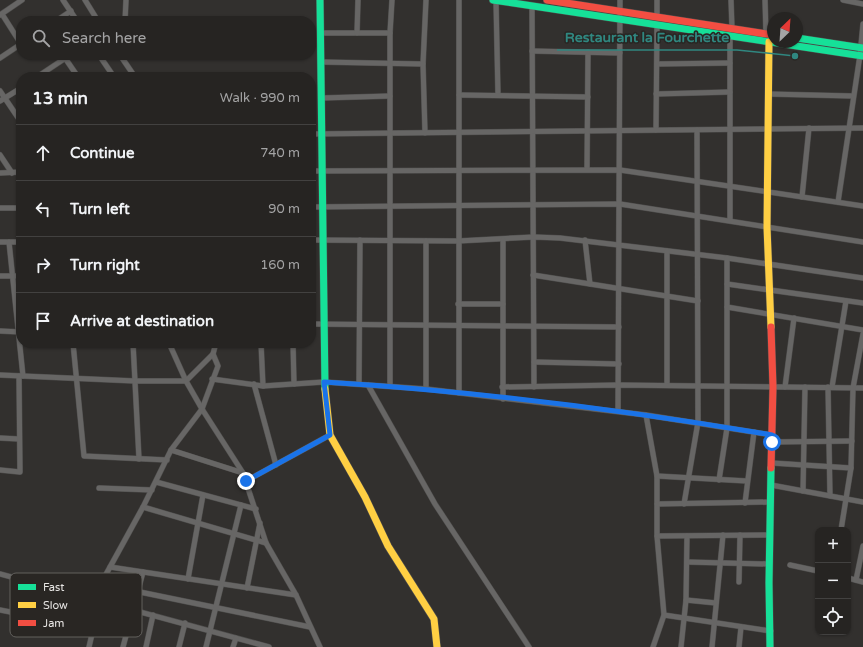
<!DOCTYPE html>
<meta charset="utf-8">
<style>
:root{--surface:#262422;--page:#32302f;--text:#f1f3f6;--muted:#a4a4a5;--line:#424140}
body{margin:0;font-family:"Varela Round",sans-serif;background:var(--page);color:var(--text)}
.controls{position:absolute;right:12px;bottom:12px;display:grid;overflow:hidden;border-radius:8px;box-shadow:0 1px 3px #0004}
.controls button{width:36px;height:36px;display:grid;place-items:center;padding:0;border:0;border-bottom:1px solid var(--line);background:var(--surface);color:var(--text);font:20px sans-serif}
.compass{position:absolute;left:767px;top:12px;width:36px;height:36px;border-radius:50%;background:var(--surface);box-shadow:0 1px 3px #0004;rotate:25deg}
.stop{position:absolute;width:12px;height:12px;margin:-9px;border:3px solid #1a73e8;border-radius:50%;background:#fff}
.stop.end{background:#1a73e8;border-color:#fff;box-shadow:0 1px 4px #0008}
.list{margin:0;padding:0;list-style:none}
h2{display:flex;justify-content:space-between;align-items:center;height:52px;margin:0;padding:0 16px;font-size:17px}
h2 small{font-size:13px;font-weight:400;color:var(--muted)}
.list li{display:grid;grid-template-columns:26px 1fr auto;gap:12px;align-items:center;box-sizing:border-box;height:56px;padding:0 16px;border-top:1px solid var(--line)}
.list b{display:block;font-size:15px;white-space:nowrap}
.list em{font-size:13px;font-style:normal;color:var(--muted)}
.icon{flex:none;width:22px;height:22px;fill:none;stroke:currentColor;stroke-width:2;stroke-linecap:round;stroke-linejoin:round}
.map{position:relative;flex:none;width:863px;height:647px;overflow:hidden}
.search{position:absolute;background:var(--surface);box-shadow:0 1px 3px #0004;left:16px;top:16px;width:300px;height:44px;display:flex;align-items:center;gap:10px;box-sizing:border-box;padding:0 14px;border-radius:16px;color:var(--muted);font-size:15px}
.panel{position:absolute;background:var(--surface);box-shadow:0 1px 3px #0004;left:16px;top:72px;width:300px;height:276px;border-radius:16px}
.map>svg:first-child{display:block}
.lines{fill:none;stroke-linecap:round;stroke-linejoin:round}
.street-casing{stroke:#4e4d4c;stroke-width:6}
.fast-casing{stroke:#4e4d4c;stroke-width:8}
.slow-casing{stroke:#4e4d4c;stroke-width:8}
.jam-casing{stroke:#4e4d4c;stroke-width:8}
.street{stroke:#676665;stroke-width:5}
.fast{stroke:#16e098;stroke-width:7}
.slow{stroke:#ffcf43;stroke-width:7}
.jam{stroke:#f24e42;stroke-width:7}
.route{stroke:#1a73e8;stroke-width:5}
.key{fill:#292623;stroke:#62605d;stroke-width:1}
.key-label{font-size:11px;fill:#e8e6e4}
.leader{fill:none;stroke:#308780;stroke-width:1.5}
.callout-dot{fill:#308780;stroke:#292623;stroke-width:1.5}
.callout-label{font-size:14px;text-anchor:middle;font-weight:bold;fill:#308780;stroke:#292623;stroke-width:3;stroke-linejoin:round;paint-order:stroke}
</style>
<div class="map">
<svg width="863" height="647" viewBox="0 0 863 647">
<rect width="100%" height="100%" fill="#32302e"/>
<g class="lines">
<!-- street casing -->
<g class="street-casing">
<g id="street">
<polyline points="63,0 77,21"/>
<polyline points="85,0 98,21"/>
<polyline points="657,0 657,17"/>
<polyline points="731,0 732,28"/>
<polyline points="765,0 766,34"/>
<polyline points="843,0 863,4"/>
<polyline points="496,1 498,95"/>
<polyline points="532,6 534,387"/>
<polyline points="2,14 21,44"/>
<polyline points="0,15 22,0"/>
<polyline points="56,21 71,11"/>
<polyline points="125,21 126,0"/>
<polyline points="321,33 390,33"/>
<polyline points="357,33 358,0"/>
<polyline points="730,36 730,220"/>
<polyline points="532,51 620,53"/>
<polyline points="99,55 114,77"/>
<polyline points="120,55 135,77"/>
<polyline points="0,58 21,44"/>
<polyline points="65,58 78,77"/>
<polyline points="321,62 423,64"/>
<polyline points="657,64 730,63"/>
<polyline points="37,77 70,55"/>
<polyline points="0,91 21,122"/>
<polyline points="656,94 730,92"/>
<polyline points="768,94 853,96"/>
<polyline points="459,95 588,97"/>
<polyline points="321,98 390,96"/>
<polyline points="0,101 21,88"/>
<polyline points="656,130 657,25"/>
<polyline points="425,133 423,64 426,0"/>
<polyline points="311,134 863,128"/>
<polyline points="0,155 12,173"/>
<polyline points="587,169 588,52"/>
<polyline points="311,171 620,170 863,206"/>
<polyline points="0,173 21,172"/>
<polyline points="802,197 809,128"/>
<polyline points="838,202 860,55 863,24"/>
<polyline points="311,207 620,204 863,242"/>
<polyline points="0,208 21,208"/>
<polyline points="311,240 458,241 534,237 560,238 727,258 863,278"/>
<polyline points="503,240 503,399"/>
<polyline points="585,240 590,284"/>
<polyline points="0,242 21,242"/>
<polyline points="9,242 23,376"/>
<polyline points="667,251 667,385"/>
<polyline points="533,275 698,301"/>
<polyline points="0,276 21,276"/>
<polyline points="727,284 863,303"/>
<polyline points="458,304 503,304"/>
<polyline points="727,307 863,330"/>
<polyline points="311,324 619,327"/>
<polyline points="0,331 21,332"/>
<polyline points="73,343 84,456 167,460"/>
<polyline points="133,343 139,459"/>
<polyline points="169,343 186,381 202,409 243,473 266,543 296,595 320,647"/>
<polyline points="261,343 263,386"/>
<polyline points="293,343 294,384"/>
<polyline points="534,362 619,364"/>
<polyline points="0,375 135,381 186,381 213,354"/>
<polyline points="212,379 263,386 324,382 426,389 646,415 772,435"/>
<polyline points="254,384 276,465"/>
<polyline points="359,384 360,240"/>
<polyline points="368,385 435,504 529,647"/>
<polyline points="390,386 390,33 392,0"/>
<polyline points="502,387 618,385 863,388"/>
<polyline points="785,387 794,318"/>
<polyline points="828,387 830,496"/>
<polyline points="832,387 846,301"/>
<polyline points="426,389 426,241"/>
<polyline points="459,393 459,0"/>
<polyline points="618,411 620,0"/>
<polyline points="646,415 657,476 657,536 664,615 653,647"/>
<polyline points="0,438 19,439"/>
<polyline points="772,442 852,441"/>
<polyline points="171,450 243,473"/>
<polyline points="772,463 851,468"/>
<polyline points="0,470 20,472 19,376"/>
<polyline points="657,476 747,481"/>
<polyline points="719,480 727,428 727,258"/>
<polyline points="246,481 330,435"/>
<polyline points="156,482 256,509"/>
<polyline points="771,485 863,502"/>
<polyline points="99,488 152,490"/>
<polyline points="803,491 805,387"/>
<polyline points="745,503 754,432"/>
<polyline points="657,504 771,502"/>
<polyline points="684,504 698,422 697,130"/>
<polyline points="143,507 266,543"/>
<polyline points="841,530 851,468 853,388 863,334"/>
<polyline points="657,536 770,535"/>
<polyline points="687,562 769,564"/>
<polyline points="790,565 818,571"/>
<polyline points="110,567 296,595"/>
<polyline points="0,574 269,647"/>
<polyline points="848,578 863,582"/>
<polyline points="188,579 203,495"/>
<polyline points="856,580 863,546"/>
<polyline points="739,582 740,535"/>
<polyline points="101,584 310,627"/>
<polyline points="247,588 260,523"/>
<polyline points="93,598 143,507 171,450 202,409 218,366 213,354 216,343"/>
<polyline points="686,600 716,603"/>
<polyline points="0,610 126,635"/>
<polyline points="664,615 771,631"/>
<polyline points="47,619 56,588"/>
<polyline points="89,647 100,600"/>
<polyline points="123,647 143,572"/>
<polyline points="146,647 153,615"/>
<polyline points="179,647 185,623"/>
<polyline points="206,647 241,505"/>
<polyline points="233,647 236,638"/>
<polyline points="681,647 686,600 687,536"/>
<polyline points="712,647 723,535"/>
<polyline points="739,647 741,627"/>
</g>
</g>
<!-- fast casing -->
<g class="fast-casing">
<g id="fast">
<polyline points="320,0 325,389"/>
<polyline points="493,0 863,56"/>
<polyline points="797,38 863,48"/>
<polyline points="770,647 769,583 771,468"/>
</g>
</g>
<!-- slow casing -->
<g class="slow-casing">
<g id="slow">
<polyline points="769,42 767,227 771,327"/>
<polyline points="325,389 330,435 365,497 388,546 434,619 437,647"/>
</g>
</g>
<!-- jam casing -->
<g class="jam-casing">
<g id="jam">
<polyline points="547,0 773,35"/>
<polyline points="771,327 773,387 771,468"/>
</g>
</g>
<!-- street -->
<use href="#street" class="street"/>
<!-- fast -->
<use href="#fast" class="fast"/>
<!-- slow -->
<use href="#slow" class="slow"/>
<!-- jam -->
<use href="#jam" class="jam"/>
</g>
<g class="lines">
<!-- route -->
<path class="route" d="M246,481L330,435L324,382C474,391 624,410 772,435V442"/>
</g>
<!-- legend -->
<rect x="10" y="573" width="132" height="64" rx="6" class="key"/>
<rect x="18" y="584" width="18" height="6" fill="#16e098"/>
<rect x="18" y="602" width="18" height="6" fill="#ffcf43"/>
<rect x="18" y="620" width="18" height="6" fill="#f24e42"/>
<g class="key-label">
<text x="43" y="591">Fast</text>
<text x="43" y="609">Slow</text>
<text x="43" y="627">Jam</text>
</g>
<!-- callouts -->
<path class="leader" d="M795 56L737 50H557"/>
<circle class="callout-dot" cx="795" cy="56" r="4"/>
<g class="callout-label">
<text x="647" y="42">Restaurant la Fourchette</text>
</g>
</svg>
<div class="controls">
<button>+</button>
<button>−</button>
<button><svg class="icon" aria-label="locate" viewBox="0 0 24 24"><circle cx="12" cy="12" r="6"/><path d="M12 2v4M12 18v4M2 12h4M18 12h4"/></svg></button>
</div>
<svg class="compass" viewBox="-18 -18 36 36"><path d="M0-13l5 13h-10z" fill="#e53935"/><path d="M0 13l5-13h-10z" fill="#a4a4a5"/></svg>
<div class="stop" style="left:772px;top:442px"></div>
<div class="stop end" style="left:246px;top:481px"></div>
<div class="search"><svg class="icon" aria-label="search" viewBox="0 0 24 24"><circle cx="10" cy="10" r="6"/><path d="M15 15l6 6"/></svg>Search here</div>
<section class="panel">
<h2>13 min<small>Walk · 990 m</small></h2>
<ul class="list">
<li><svg class="icon" aria-label="ahead" viewBox="0 0 24 24"><path d="M12 20V5M6 11l6-6 6 6"/></svg><div><b>Continue</b></div><em>740 m</em></li>
<li><svg class="icon" aria-label="left" viewBox="0 0 24 24"><path d="M17 20v-9H6M10 6l-5 5 5 5"/></svg><div><b>Turn left</b></div><em>90 m</em></li>
<li><svg class="icon" aria-label="right" viewBox="0 0 24 24"><path d="M7 20v-9h11M14 6l5 5-5 5"/></svg><div><b>Turn right</b></div><em>160 m</em></li>
<li><svg class="icon" aria-label="arrive" viewBox="0 0 24 24"><path d="M6 21V4h12l-3 4 3 4H6"/></svg><div><b>Arrive at destination</b></div></li>
</ul>
</section>
</div>
